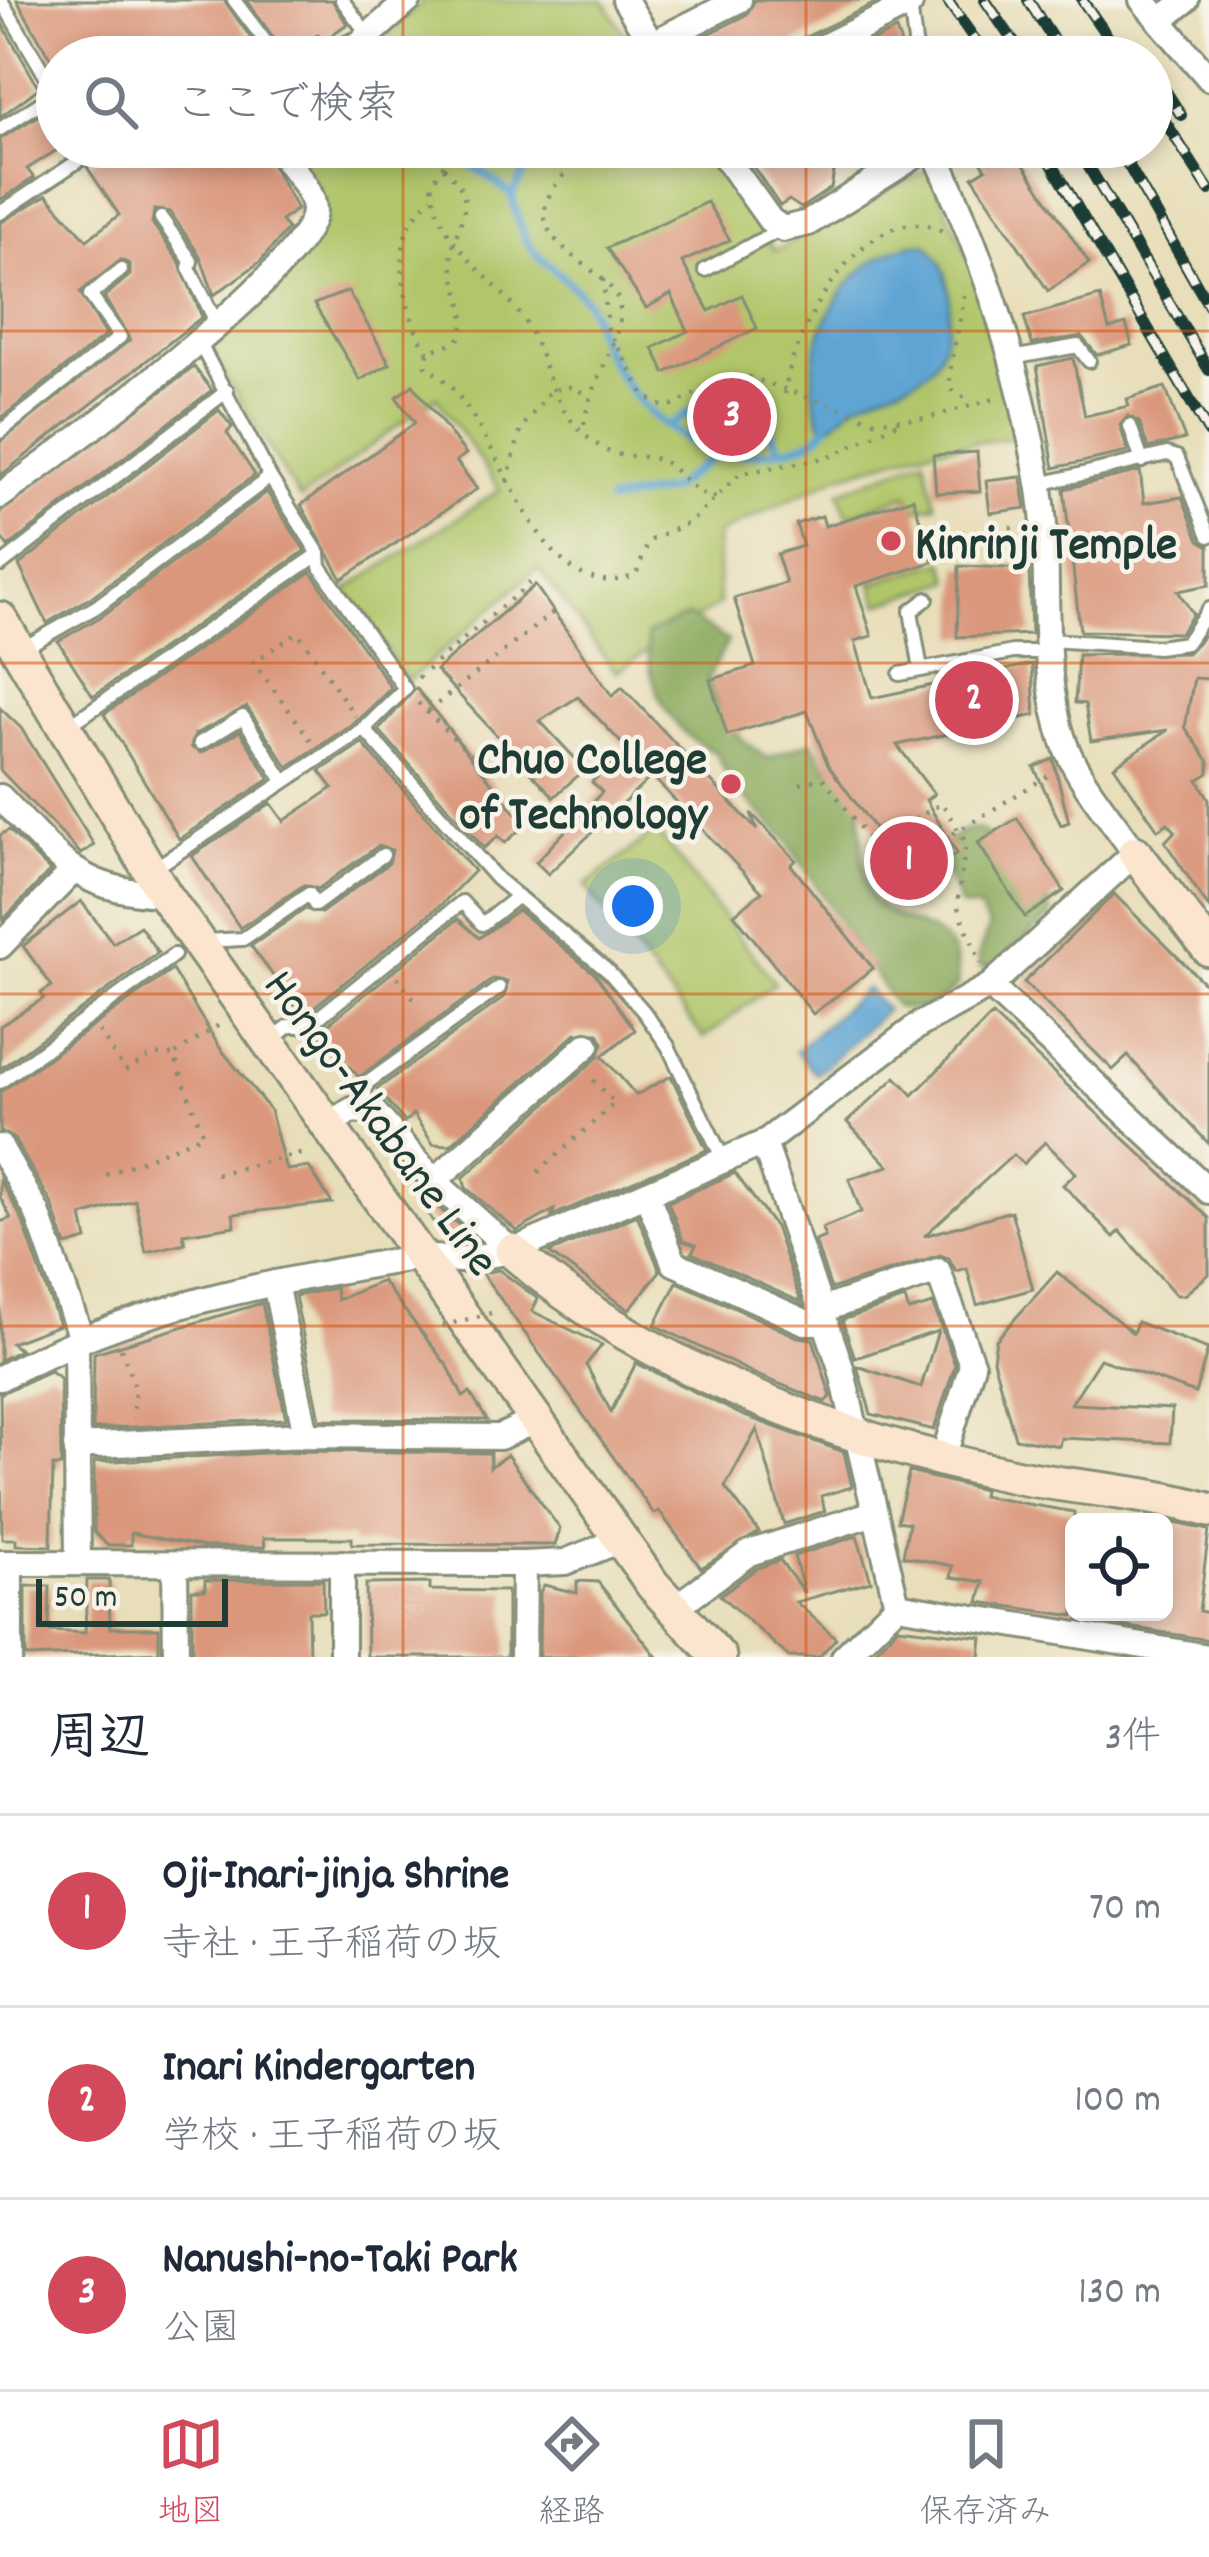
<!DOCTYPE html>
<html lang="ja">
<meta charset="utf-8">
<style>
:root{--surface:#fff;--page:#f6f6f7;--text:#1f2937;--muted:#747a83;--line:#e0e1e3;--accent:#d1495b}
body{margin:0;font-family:Dekko,"Klee One",sans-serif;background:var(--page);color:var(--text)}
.controls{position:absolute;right:36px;bottom:36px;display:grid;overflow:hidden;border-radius:18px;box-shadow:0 6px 18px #0003}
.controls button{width:108px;height:108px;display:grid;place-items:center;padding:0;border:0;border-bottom:3px solid var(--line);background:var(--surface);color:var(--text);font:60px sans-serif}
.scale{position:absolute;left:36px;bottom:30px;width:192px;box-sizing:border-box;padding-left:12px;border:6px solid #1f3d34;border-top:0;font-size:33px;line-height:42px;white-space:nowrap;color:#1f3d34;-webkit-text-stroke:9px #f7f3e8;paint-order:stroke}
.you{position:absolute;left:633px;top:906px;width:42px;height:42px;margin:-30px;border:9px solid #fff;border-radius:50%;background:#1a73e8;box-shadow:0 0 0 18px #1a73e833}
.badge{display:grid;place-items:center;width:78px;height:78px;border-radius:50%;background:var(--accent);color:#fff;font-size:39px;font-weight:700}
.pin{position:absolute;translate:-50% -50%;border:6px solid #fff;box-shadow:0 3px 12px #0006}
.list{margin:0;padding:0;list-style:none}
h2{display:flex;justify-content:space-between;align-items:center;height:156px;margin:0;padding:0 48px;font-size:51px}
h2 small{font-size:39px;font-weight:400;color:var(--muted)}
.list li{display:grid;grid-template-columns:78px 1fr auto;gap:36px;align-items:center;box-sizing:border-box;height:192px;padding:0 48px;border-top:3px solid var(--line)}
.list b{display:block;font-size:45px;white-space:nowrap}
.list p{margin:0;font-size:39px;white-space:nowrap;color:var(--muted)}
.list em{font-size:39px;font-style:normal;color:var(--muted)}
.icon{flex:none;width:66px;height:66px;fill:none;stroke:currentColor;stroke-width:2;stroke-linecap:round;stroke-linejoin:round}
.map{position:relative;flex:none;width:1209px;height:1657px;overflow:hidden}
.search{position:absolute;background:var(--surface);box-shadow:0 6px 18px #0003;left:36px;right:36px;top:36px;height:132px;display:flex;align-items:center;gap:30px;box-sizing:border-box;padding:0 42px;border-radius:66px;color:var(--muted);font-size:45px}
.sheet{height:732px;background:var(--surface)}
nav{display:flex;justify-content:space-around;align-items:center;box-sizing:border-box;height:168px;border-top:3px solid var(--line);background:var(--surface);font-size:33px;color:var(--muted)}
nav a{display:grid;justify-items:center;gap:6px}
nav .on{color:var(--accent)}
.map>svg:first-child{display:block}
.green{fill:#b1c66a;stroke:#68824f;stroke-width:3}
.forest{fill:#8cab5e;stroke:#567449;stroke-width:3}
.water{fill:#5ea5d4;stroke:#3e7184;stroke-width:3}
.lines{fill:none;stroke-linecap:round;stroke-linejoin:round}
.stream{stroke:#5ea5d4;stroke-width:8}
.building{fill:#da977b}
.lane-casing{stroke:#848e77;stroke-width:18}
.street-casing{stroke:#848e77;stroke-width:30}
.secondary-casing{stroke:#848e77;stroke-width:39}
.path{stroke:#848e77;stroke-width:4.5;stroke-dasharray:3 9;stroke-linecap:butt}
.lane{stroke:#fff;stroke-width:12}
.street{stroke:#fff;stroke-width:24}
.secondary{stroke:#fce5cf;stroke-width:33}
.rail-casing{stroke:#1f3d34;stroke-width:12}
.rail{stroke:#f7f3e8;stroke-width:8;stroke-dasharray:22;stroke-linecap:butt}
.path-bridge{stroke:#848e77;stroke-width:4.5;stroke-dasharray:3 9;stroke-linecap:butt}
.grid{fill:none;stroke:#d45610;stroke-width:3;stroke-opacity:0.55}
.poi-dot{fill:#d1495b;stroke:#f7f3e8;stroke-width:4.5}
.labels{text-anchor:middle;stroke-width:9;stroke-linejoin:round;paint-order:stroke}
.poi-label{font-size:48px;font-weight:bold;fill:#1f3d34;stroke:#f7f3e8;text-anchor:start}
.street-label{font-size:48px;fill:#1f3d34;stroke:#f7f3e8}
</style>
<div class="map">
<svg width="1209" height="1657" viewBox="0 0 1209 1657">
<rect width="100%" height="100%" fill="#f7f3e8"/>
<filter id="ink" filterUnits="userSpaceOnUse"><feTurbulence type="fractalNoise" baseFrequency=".00833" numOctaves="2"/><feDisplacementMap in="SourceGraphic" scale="24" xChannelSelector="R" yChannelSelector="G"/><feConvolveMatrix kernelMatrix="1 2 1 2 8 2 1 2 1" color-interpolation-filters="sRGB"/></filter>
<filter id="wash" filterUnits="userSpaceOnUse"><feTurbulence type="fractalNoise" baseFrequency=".004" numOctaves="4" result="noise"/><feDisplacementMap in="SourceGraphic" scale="48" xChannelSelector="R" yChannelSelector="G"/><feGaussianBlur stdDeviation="2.7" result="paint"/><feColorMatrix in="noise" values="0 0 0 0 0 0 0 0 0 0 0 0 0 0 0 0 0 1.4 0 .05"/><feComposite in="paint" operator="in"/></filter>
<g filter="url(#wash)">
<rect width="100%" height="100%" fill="#e8deba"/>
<!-- green -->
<g class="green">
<polygon points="425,0 604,0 638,57 354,57 374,48"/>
<path d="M288,147H701L775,251L929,169L984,293L1018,437L927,449L838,476L717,535L719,604L616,672L538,568L408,681L346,590L500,490L436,397L300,499L207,346C239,318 342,241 321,194C313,178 298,162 288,147Z"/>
<polygon points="925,458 936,505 914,510 908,495 847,516 839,492"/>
<polygon points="944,561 951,581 879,604 872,584"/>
<polygon points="656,831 775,983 704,1038 585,886"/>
</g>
<!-- forest -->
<g class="forest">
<path d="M688,616L728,641L707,680C718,713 737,740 767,758L812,741L827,768L857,764C863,794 857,884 874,901C905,934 963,917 957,986C938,1004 922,1013 896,1007L785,838L731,784L716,752C667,733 647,683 647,634Z"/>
<polygon points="966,829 981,830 1049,898 1051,916 994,965 981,968 978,957 989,927 979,908 961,907 944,867 952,838"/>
</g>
<!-- water -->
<g class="water">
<path d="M925,243C945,261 951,283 949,310C944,382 917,376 861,401C848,407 838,422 825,430C787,358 844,247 925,243Z"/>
<polygon points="866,988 886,1010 817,1074 796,1051"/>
</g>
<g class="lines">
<!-- stream -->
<g class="stream">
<path d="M460,147L467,161L512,195C525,263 546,255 584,298C594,310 594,327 600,341C634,410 691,466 773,451C795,447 817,444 828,423"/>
<polyline points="512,195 537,147"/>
<path d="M668,427C689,412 736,372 761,407C770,421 769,436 783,449"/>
<polyline points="609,502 670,490 717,453"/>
</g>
</g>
<g id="blocks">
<!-- building -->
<g class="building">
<polygon points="17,0 224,0 264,57 57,57 57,70"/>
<polygon points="247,0 332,0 347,24 323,41 318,34 287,57"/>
<polygon points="755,0 881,0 796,42 787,57 727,57 721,48 704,57 683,57 679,49 746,15"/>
<polygon points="0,20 39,88 0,117"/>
<polygon points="896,30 903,50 883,57 840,57"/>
<polygon points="48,110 57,125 57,150 27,169 34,178 0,200 0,139"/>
<polygon points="109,147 226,147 232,156 247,147 262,147 297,209 281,221 288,229 260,262 214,295 200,256 170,212 154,210 152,223 180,263 202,317 0,476 0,442 130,340 104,297 130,275 130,264 121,260 80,292 106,335 0,419 0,223 47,195 87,240 119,215 87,167"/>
<polygon points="740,147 821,147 835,166 831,188 801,208 789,200 780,206"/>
<polygon points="972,147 1012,147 1089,263 1048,291 973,177 986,169"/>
<polygon points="707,202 730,240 682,262 709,311 742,295 757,328 665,373 653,348 688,331 671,294 646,308 607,248"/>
<polygon points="348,291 390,364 360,380 314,304"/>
<polygon points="1100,296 1109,329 1126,324 1132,345 1097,355 1081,336 1032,344 1024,317"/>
<polygon points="1073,358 1085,416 1129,406 1127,399 1165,387 1185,439 1148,448 1139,422 1128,416 1120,425 1128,452 1054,468 1037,366"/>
<polygon points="194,367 212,390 8,547 0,536 0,512"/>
<polygon points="413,385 466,454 456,461 477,489 342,579 301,505 415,423 396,397"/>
<polygon points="219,410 232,427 227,433 255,475 90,598 47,623 19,565"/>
<polygon points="977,452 980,491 936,493 933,455"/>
<polygon points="1140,471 1144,503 1182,497 1199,540 1209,546 1209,585 1178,591 1193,614 1180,633 1080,631 1064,489"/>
<polygon points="1021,477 1026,508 990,513 986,481"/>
<polygon points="267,492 305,551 93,696 58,641 102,616"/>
<polygon points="913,498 933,562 856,586 872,636 855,641 872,698 1032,664 1035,715 897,745 934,794 926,800 957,854 939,864 944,873 915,890 909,881 884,896 865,866 891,851 828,765 807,711 727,735 710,680 755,666 734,598 786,583 777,554 803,546 796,524 822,516 825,526"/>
<polygon points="959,566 1029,569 1031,634 957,637"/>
<polygon points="311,572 391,688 357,721 288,767 247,707 195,734 191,747 201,753 240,731 270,779 179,839 104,714"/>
<polygon points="535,585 612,696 622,687 757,830 751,813 796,860 791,865 873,968 813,1014 734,914 762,892 652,776 548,874 536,862 602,792 592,782 627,749 578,697 540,721 585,769 554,797 436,670"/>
<polygon points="1209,630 1209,679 1194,678 1185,727 1209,762 1209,773 1198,780 1209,799 1209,908 1165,842 1175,831 1168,823 1158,830 1114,766 1168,730 1091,741 1085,704 1075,703 1078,655 1187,653"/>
<polygon points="416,688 525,825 505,843 498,836 484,848 379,730"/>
<polygon points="0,708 21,728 94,845 81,854 0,770"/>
<polygon points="362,743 474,871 442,904 303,1016 251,946 305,909 321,913 389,863 392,850 378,846 318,889 304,885 240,928 192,856 271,803 284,821 333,788 320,771"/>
<polygon points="1053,759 1069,822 1061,825 1034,767"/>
<polygon points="1017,818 1064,891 1025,917 978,843"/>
<polygon points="9,830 50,871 3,920 0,835"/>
<polygon points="1114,894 1209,988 1209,1144 1128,1056 1113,1070 1024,982"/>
<polygon points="81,901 113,943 140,926 158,953 0,1069 0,1026 44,998 41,993 52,986 23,946"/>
<polygon points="518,910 595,974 635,1030 602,1056 636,1095 671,1076 707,1150 552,1216 554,1210 517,1231 466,1188 463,1178 598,1057 603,1043 598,1033 576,1033 450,1145 433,1144 413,1114 405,1122 377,1089 505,997 507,981 493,979 359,1077 317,1033 458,919 479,938"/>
<polygon points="172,970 220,1048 270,1110 286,1170 309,1167 332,1203 233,1214 235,1226 183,1234 185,1243 146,1252 135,1200 82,1216 87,1240 66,1246 52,1204 14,1139 0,1131 0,1092"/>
<polygon points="992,1015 1209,1218 1209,1274 1184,1295 1176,1295 1120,1231 1114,1237 1063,1185 1076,1173 1045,1142 1023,1164 1013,1155 924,1236 1011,1211 1033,1289 977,1305 967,1268 956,1271 949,1258 940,1255 831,1289 815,1241 825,1237 822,1228 861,1212 849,1179 889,1166 847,1122 896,1077 913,1095"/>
<polygon points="735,1173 775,1227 801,1302 692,1253 696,1245 683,1241 668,1202"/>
<polygon points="0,1180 22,1219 59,1325 11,1343 20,1350 0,1360 0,1222 11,1218 0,1197"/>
<polygon points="436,1205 476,1240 448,1243 426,1211"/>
<polygon points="637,1215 660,1271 629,1310 549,1253"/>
<polygon points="499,1270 538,1299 532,1311 602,1345 586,1365 611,1412 636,1363 742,1415 844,1452 852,1487 821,1496 825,1511 784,1524 757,1429 725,1487 759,1532 701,1568 659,1511 654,1514 482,1273"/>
<polygon points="1057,1272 1133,1333 1137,1322 1208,1349 1195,1393 1100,1359 1071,1404 1172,1409 1170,1443 1061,1438 1059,1446 1015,1438 993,1360 996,1340"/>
<polygon points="382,1281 449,1368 463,1397 470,1393 487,1420 320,1419 295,1296 335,1288 337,1300"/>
<polygon points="677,1282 798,1337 813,1339 831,1397 825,1402 759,1376 655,1325"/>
<polygon points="905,1299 909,1311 933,1304 955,1365 934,1430 871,1414 857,1366 921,1387 938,1331 855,1358 842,1320"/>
<polygon points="262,1303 286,1419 93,1429 94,1353"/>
<polygon points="50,1371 60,1378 61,1466 53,1466 51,1546 16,1545 16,1539 2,1539 0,1394"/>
<polygon points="306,1451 490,1453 490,1467 507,1455 560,1529 555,1545 352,1544 352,1538 264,1538 265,1547 204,1547 131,1533 131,1545 107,1545 94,1532 94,1462"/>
<polygon points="909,1472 983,1490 982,1496 1074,1512 1074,1616 979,1602 984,1582 951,1577 953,1566 903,1556 909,1523 897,1521"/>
<polygon points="1164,1521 1209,1530 1199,1611 1209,1613 1209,1640 1079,1619 1080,1612 1164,1612"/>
<polygon points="857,1536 871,1581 796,1602 836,1638 819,1657 789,1657 720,1595 757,1568 780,1560 804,1593 794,1556"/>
<polygon points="87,1580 109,1580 110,1628 159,1628 159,1652 26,1657 26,1586 50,1586 49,1631 85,1633"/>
<polygon points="205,1580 323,1580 324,1612 308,1612 309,1657 192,1656 192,1590 205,1590"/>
<polygon points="577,1581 598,1582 657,1657 539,1657 540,1592 544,1585 577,1593"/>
<polygon points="430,1583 430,1590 507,1591 507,1657 367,1657 366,1584"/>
<polygon points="898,1627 982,1637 980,1657 870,1657"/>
</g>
</g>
</g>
<g filter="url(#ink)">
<use href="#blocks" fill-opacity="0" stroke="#848e77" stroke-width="3"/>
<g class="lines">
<!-- lane casing -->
<g class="lane-casing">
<g id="lane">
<polyline points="1,0 57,95"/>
<polyline points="234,0 277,57"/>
<polyline points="342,0 369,36"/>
<polyline points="910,5 917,57"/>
<polyline points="0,129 56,93"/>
<polyline points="0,213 99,147"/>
<polyline points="161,218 191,261 189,268 217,324"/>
<polyline points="705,270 781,229"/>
<polyline points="199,342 270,477 319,554 320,566 405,689 364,729 497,879 609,972 644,1012 668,1046 724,1161"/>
<polyline points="1012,358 1078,346 1089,361"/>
<polyline points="1130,426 1142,461"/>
<polyline points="0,432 120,337 90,295 121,270"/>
<polyline points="1040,484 1167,454 1177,457 1209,536"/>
<polyline points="1,565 227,391"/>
<polyline points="1049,640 1158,647 1186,643 1209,609"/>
<polyline points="20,650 96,607 270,477"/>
<polyline points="921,670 911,611 927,599"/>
<polyline points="900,674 1013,652 1048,652"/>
<polyline points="68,726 319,554"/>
<polyline points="200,743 243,717 284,781"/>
<polyline points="155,868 364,729"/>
<polyline points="205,941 243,939 309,894 315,905 383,855"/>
<polyline points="270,1041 289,1026 308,1026 462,902 482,924 518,896"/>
<polyline points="0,1082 174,955"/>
<polyline points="362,1109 367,1083 499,988"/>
</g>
</g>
<!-- street casing -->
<g class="street-casing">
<g id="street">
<polyline points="625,0 658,54"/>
<polyline points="1142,0 1209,78"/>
<polyline points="1160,21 1186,0"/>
<polyline points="651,44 739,0"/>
<polyline points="327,57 359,44 409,0"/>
<polyline points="803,57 910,4"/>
<polyline points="718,147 770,220 783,229 808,223 929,147"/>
<path d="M0,496C53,458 312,267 314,211C314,188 288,166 278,147"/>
<path d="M0,797C58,856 75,892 164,894"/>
<polyline points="0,946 73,871"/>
<polyline points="990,986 1209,1191"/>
<polyline points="327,1125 352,1110 374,1112 434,1181 512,1251"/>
<polyline points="764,1143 841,1368 897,1605"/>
<polyline points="0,1147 37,1212 81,1338"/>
<polyline points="434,1181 587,1045"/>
<polyline points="647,1195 674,1263 805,1322 824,1322"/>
<polyline points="275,1283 306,1435"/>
<polyline points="821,1310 938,1271 972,1365 943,1458"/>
<polyline points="76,1340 78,1563"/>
<path d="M0,1378C131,1306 274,1281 420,1257L459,1260L512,1251L764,1143L919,1025L990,986L1135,853C1113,820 1079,782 1065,745C1036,664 1053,572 1040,489C1019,362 985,263 933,147"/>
<polyline points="76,1446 306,1435 500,1437 536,1420"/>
<polyline points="0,1563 524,1564 565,1562 621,1540"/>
<polyline points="342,1563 342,1657"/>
<polyline points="175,1564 176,1657"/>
<polyline points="897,1605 1209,1657"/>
<polyline points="673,1609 749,1553 874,1513"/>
<polyline points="10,1657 10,1564"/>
<polyline points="523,1657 524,1564"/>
<polyline points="844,1657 897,1605"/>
</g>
</g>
<!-- secondary casing -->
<g class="secondary-casing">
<g id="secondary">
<polyline points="0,619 164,894 653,1585 719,1657"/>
<polyline points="1135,853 1209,949"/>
<path d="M512,1251C649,1371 842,1441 1019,1477C1083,1489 1146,1492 1209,1510"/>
</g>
</g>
<!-- path -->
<g class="path">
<path d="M432,147C435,165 456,175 463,193C470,214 451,236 452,258C452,285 474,316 457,341L428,352L426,368C501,401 527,617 636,575L649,541L692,521L739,474L829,457L898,423"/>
<path d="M555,155L566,173C503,238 597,258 617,297C633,330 583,389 584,431"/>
<path d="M444,165L432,183C436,238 479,267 512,304C555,354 539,409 604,449C623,461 648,452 666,463C683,474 696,499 719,497"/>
<polyline points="603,279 608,329 644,395 659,405 670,407 722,379 750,377 875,421 928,418 994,399"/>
<path d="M964,295C962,320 946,371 951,389L971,402"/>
<path d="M428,352C408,323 394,263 408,228C413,217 424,206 432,197"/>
<path d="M785,394C789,335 867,191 942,231"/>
<polyline points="507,481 521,429 550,391 569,387 589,395"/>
<polyline points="938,534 1022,527"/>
<polyline points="418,678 531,582"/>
<polyline points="418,703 495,779"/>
<polyline points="428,711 560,607"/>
<polyline points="311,740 253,662 298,632 355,716"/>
<polyline points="800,784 823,778 873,845 942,803 966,843 957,905 981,964"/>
<polyline points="953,834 1049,775"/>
<polyline points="397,977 416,1001"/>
<polyline points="99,1031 125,1071 152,1055 174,1055"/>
<polyline points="538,1172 615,1103 588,1075"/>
<polyline points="216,1174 308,1152"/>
<polyline points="106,1175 203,1135 174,1055 219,1025"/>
<polyline points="121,1348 135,1387 133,1418"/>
</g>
<!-- lane -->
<use href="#lane" class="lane"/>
<!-- street -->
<use href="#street" class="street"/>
<!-- secondary -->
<use href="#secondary" class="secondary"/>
<!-- rail casing -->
<g class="rail-casing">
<g id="rail">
<polyline points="947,0 987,57"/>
<polyline points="985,0 1024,57"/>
<polyline points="1028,0 1064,57"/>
<polyline points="1082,0 1122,57"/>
<polyline points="1152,70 1181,115"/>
<polyline points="1152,101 1209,190"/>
<polyline points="1042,147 1209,433"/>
<polyline points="1077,147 1209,370"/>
<polyline points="1118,147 1209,306"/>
</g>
</g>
<!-- rail -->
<use href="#rail" class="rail"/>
<!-- path-bridge -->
<polyline class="path-bridge" points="442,1326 491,1313"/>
</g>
</g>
<!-- grid -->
<path class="grid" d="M403,0V57M806,0V57M403,147V1657M806,147V1657M0,331H1209M0,663H1209M0,994H1209M0,1326H1209"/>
<!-- markers -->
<g class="poi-dot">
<circle cx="891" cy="541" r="12"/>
<circle cx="731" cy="784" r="12"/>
</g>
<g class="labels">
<!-- poi labels -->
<g class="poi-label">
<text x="915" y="558">Kinrinji Temple</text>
<text x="707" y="773" text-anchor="end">Chuo College<tspan x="707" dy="55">of Technology</tspan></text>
</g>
<!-- street labels -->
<g class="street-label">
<text transform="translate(384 1121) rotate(54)" y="17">Hongo-Akabane Line</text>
</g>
</g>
</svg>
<div class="controls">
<button><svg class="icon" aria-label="locate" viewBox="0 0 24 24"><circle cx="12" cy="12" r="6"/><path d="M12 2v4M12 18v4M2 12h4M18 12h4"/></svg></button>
</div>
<div class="scale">50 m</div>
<div class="you"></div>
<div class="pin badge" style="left:909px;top:861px">1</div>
<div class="pin badge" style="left:974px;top:700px">2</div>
<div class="pin badge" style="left:732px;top:417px">3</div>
<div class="search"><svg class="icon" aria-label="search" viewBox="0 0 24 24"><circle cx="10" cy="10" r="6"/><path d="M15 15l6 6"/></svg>ここで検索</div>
</div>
<section class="sheet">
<h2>周辺<small>3件</small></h2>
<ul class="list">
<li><span class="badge">1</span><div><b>Oji-Inari-jinja Shrine</b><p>寺社 · 王子稲荷の坂</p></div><em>70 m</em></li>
<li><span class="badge">2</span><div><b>Inari Kindergarten</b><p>学校 · 王子稲荷の坂</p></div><em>100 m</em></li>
<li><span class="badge">3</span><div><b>Nanushi-no-Taki Park</b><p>公園</p></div><em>130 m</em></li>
</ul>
</section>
<nav>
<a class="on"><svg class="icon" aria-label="map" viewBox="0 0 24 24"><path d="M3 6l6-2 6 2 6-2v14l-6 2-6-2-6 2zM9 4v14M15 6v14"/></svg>地図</a>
<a><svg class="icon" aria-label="directions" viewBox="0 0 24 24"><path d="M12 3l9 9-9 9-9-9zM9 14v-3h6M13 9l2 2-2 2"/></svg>経路</a>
<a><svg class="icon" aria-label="saved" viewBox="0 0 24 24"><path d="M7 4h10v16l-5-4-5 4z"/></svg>保存済み</a>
</nav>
